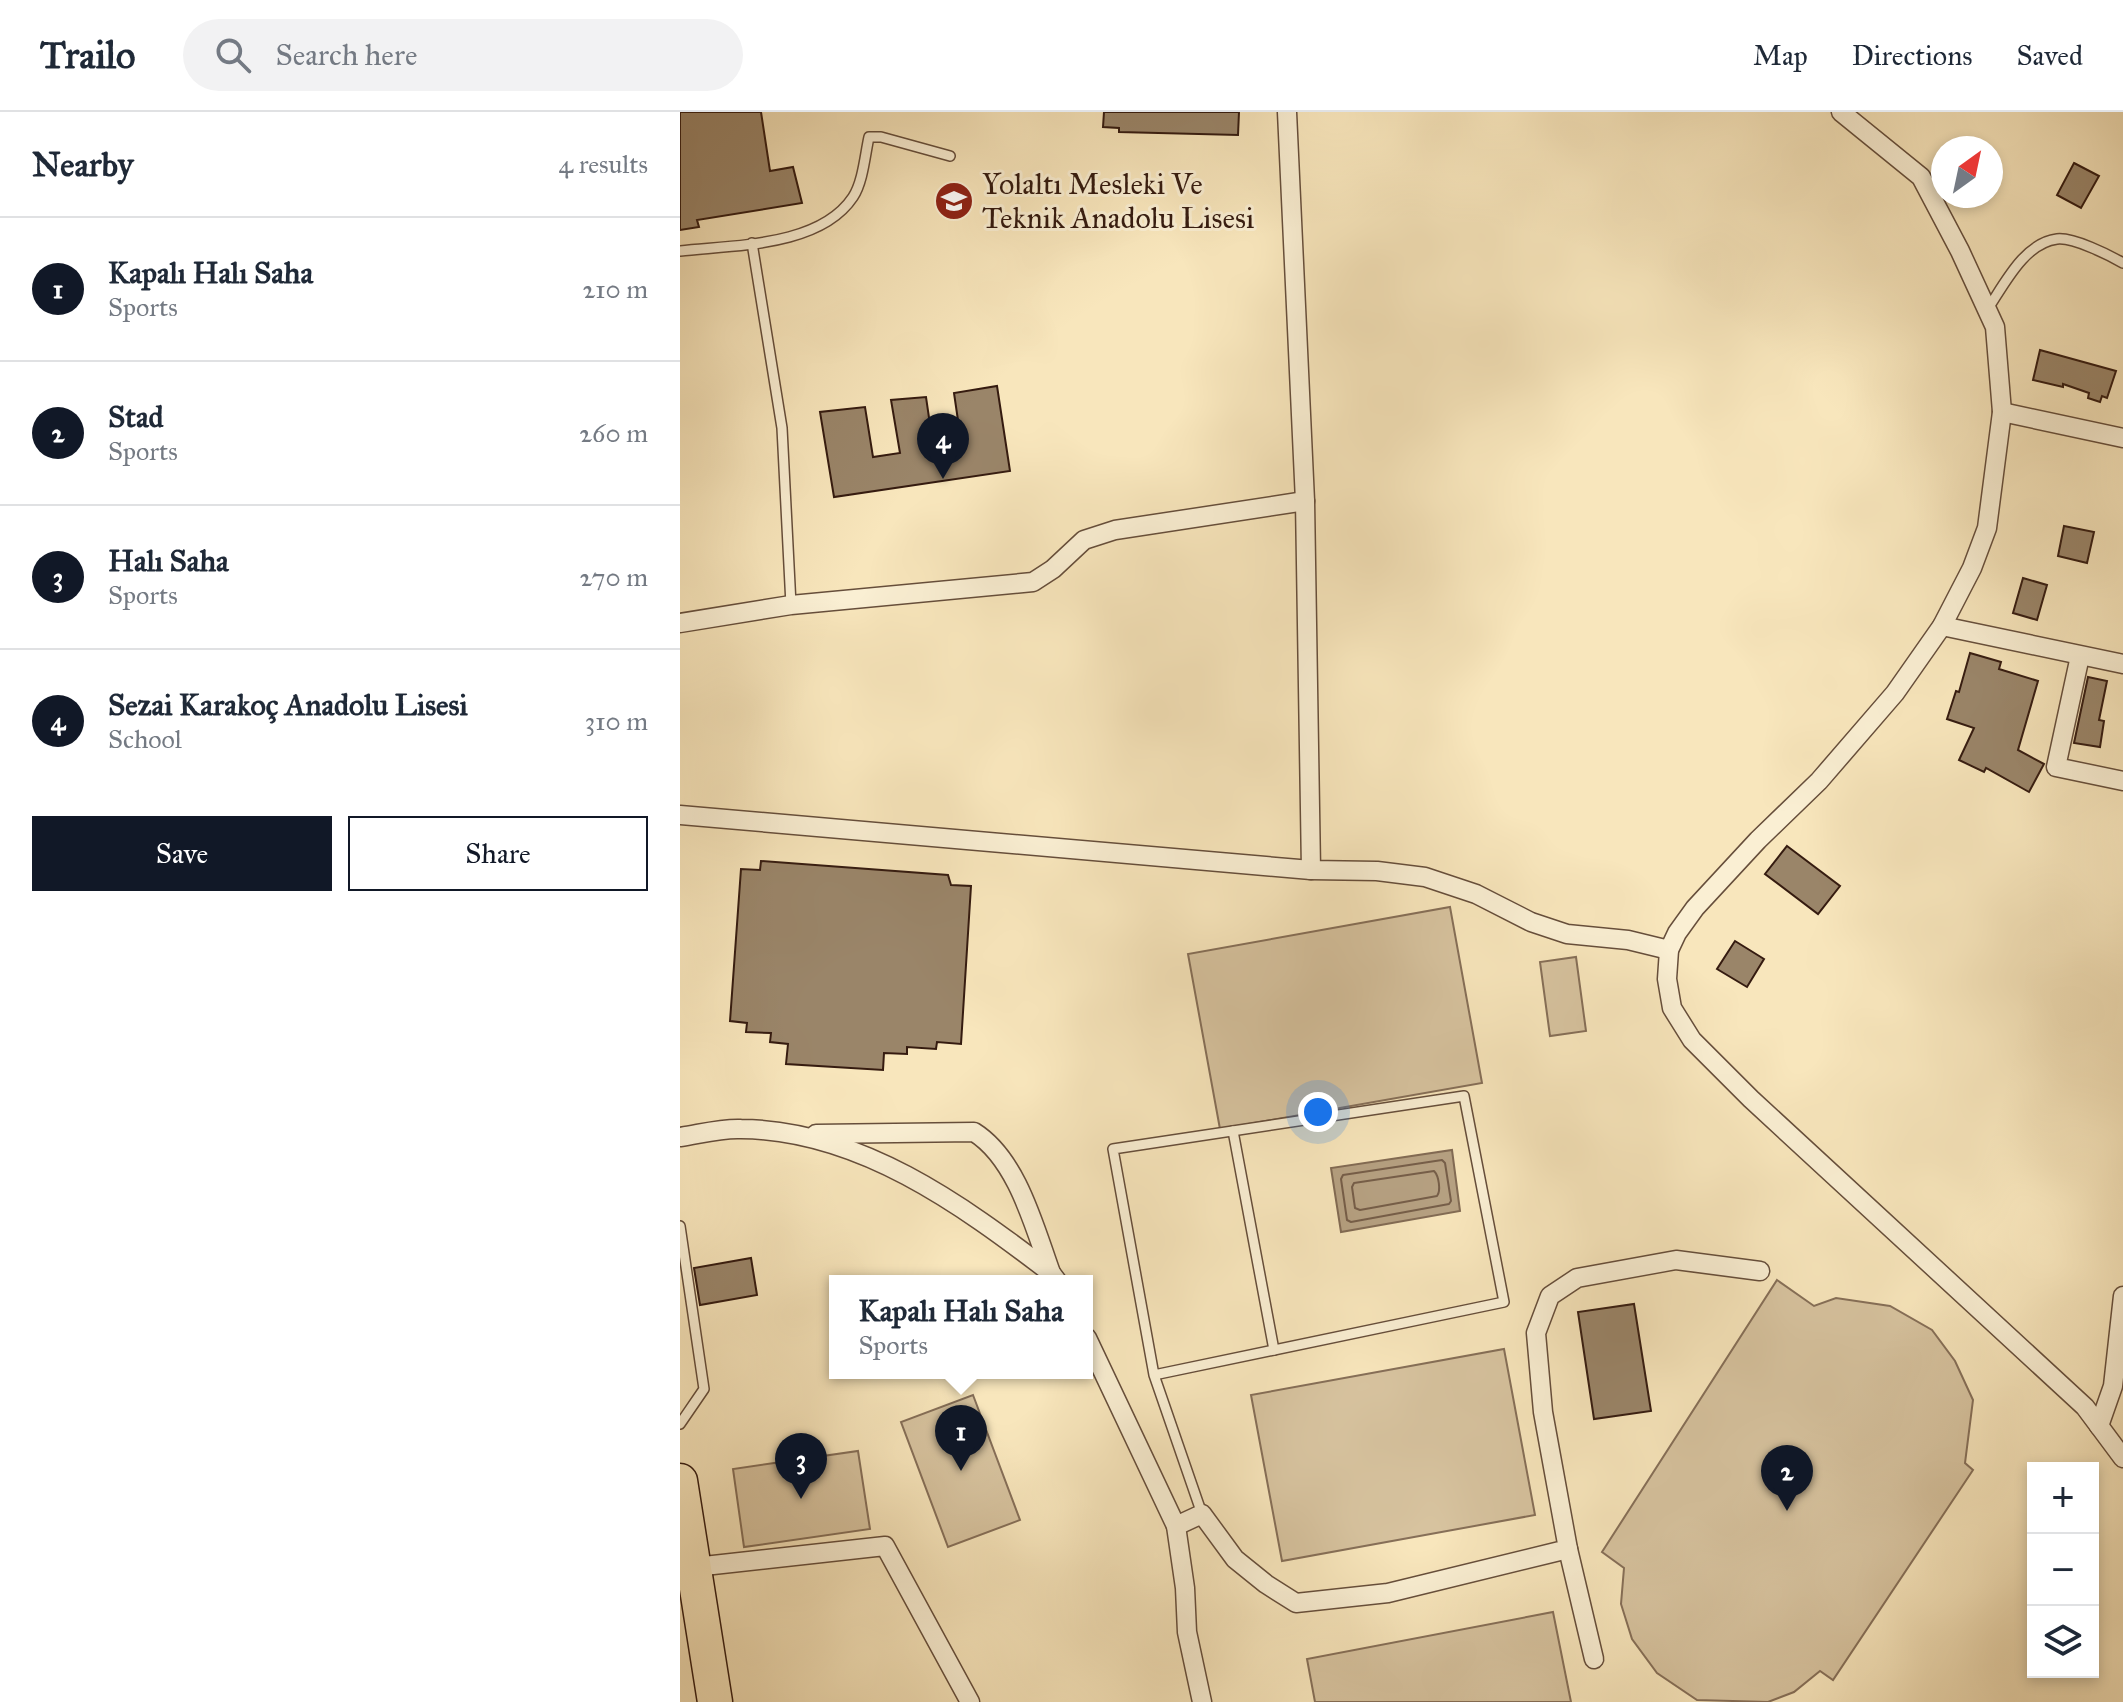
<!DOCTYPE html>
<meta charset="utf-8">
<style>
:root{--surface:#fff;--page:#f2f2f3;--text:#1f2937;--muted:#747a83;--line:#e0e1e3;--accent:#111827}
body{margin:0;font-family:"IM FELL Great Primer",serif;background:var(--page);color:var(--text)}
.controls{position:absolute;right:24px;bottom:24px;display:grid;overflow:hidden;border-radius:0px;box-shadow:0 4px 12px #0003}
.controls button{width:72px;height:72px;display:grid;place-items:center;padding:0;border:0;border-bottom:2px solid var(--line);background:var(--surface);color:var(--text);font:40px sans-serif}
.compass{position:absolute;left:1251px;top:24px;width:72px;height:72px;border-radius:50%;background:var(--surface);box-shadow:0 4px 12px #0003;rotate:33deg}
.you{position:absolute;left:638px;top:1000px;width:28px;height:28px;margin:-20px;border:6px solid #fff;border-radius:50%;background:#1a73e8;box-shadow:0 0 0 12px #1a73e833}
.badge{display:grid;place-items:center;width:52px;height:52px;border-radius:50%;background:var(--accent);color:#fff;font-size:26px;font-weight:700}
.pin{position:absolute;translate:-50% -66px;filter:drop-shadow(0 2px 4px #0008)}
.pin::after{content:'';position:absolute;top:42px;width:28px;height:24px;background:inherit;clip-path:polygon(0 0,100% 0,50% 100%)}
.popup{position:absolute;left:149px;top:1163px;width:264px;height:104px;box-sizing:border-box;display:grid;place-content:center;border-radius:0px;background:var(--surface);filter:drop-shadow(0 2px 6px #0005);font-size:26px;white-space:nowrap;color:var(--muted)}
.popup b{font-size:30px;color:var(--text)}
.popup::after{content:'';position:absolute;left:50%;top:100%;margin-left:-16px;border:16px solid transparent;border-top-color:var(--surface)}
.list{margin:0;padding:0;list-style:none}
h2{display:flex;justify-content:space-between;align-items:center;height:104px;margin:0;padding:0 32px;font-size:34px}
h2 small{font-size:26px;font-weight:400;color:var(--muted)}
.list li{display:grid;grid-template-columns:52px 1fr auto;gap:24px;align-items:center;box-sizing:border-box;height:144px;padding:0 32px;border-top:2px solid var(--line)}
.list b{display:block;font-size:30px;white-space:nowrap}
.list p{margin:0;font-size:26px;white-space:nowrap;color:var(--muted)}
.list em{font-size:26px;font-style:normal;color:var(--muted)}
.actions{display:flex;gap:16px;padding:24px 32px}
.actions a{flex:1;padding:18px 0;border:2px solid var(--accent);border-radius:0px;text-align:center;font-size:28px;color:var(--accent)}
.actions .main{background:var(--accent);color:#fff}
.icon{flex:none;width:44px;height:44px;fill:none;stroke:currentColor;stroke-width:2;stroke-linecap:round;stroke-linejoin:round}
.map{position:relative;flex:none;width:1443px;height:1590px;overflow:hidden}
header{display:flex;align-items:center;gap:48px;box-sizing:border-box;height:112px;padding:0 40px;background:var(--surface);border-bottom:2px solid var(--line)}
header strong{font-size:38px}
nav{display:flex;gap:44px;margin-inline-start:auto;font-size:28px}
.search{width:560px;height:72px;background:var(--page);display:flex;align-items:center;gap:20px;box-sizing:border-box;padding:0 28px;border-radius:44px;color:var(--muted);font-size:30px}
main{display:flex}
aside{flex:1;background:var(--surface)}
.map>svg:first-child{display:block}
.green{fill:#d7c39f;stroke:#866f58;stroke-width:2}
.water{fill:#b6a182;stroke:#826b54;stroke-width:2}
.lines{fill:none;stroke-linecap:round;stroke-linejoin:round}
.shore{stroke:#765e49;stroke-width:2}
.building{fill:#9a8569;stroke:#351b10;stroke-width:2}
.lane-casing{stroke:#664e3b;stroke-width:12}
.street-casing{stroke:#664e3b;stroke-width:21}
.highway-casing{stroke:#351b10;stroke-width:37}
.lane{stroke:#faefd3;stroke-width:9}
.street{stroke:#faefd3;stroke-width:18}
.highway{stroke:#f8e6bc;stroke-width:34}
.labels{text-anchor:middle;stroke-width:6;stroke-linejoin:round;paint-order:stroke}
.poi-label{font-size:30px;fill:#351b10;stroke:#faefd3;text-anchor:start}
</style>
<header>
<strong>Trailo</strong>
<div class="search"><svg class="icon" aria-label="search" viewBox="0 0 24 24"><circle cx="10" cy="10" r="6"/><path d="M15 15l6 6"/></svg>Search here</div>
<nav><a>Map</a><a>Directions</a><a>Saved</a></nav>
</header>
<main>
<aside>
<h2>Nearby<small>4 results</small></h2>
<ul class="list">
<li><span class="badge">1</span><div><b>Kapalı Halı Saha</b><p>Sports</p></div><em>210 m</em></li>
<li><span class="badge">2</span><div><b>Stad</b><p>Sports</p></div><em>260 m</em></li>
<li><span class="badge">3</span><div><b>Halı Saha</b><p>Sports</p></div><em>270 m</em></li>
<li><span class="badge">4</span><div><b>Sezai Karakoç Anadolu Lisesi</b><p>School</p></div><em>310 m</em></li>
</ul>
<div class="actions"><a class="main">Save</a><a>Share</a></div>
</aside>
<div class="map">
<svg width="1443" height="1590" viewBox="0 0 1443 1590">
<rect width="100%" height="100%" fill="#f8e6bc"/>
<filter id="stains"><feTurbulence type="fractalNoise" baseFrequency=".0025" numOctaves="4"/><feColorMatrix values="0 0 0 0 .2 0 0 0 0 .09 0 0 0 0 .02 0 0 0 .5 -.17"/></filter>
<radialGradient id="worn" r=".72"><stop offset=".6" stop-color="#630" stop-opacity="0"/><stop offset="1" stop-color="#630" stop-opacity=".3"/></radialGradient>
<!-- green -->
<g class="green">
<polygon points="770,795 802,971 540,1017 508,842"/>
<polygon points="896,845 906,919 870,924 860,850"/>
<polygon points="1097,1168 1134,1194 1156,1186 1210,1194 1252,1218 1275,1249 1293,1288 1285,1351 1293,1358 1153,1568 1140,1559 1114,1580 1088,1590 1017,1588 977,1561 952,1527 941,1492 944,1456 922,1440"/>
<polygon points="824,1237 855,1403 602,1449 571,1283"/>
<polygon points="293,1283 340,1408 268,1435 221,1310"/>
<polygon points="178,1339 190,1417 64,1435 53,1357"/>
<polygon points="873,1500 891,1590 635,1590 627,1547"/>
</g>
<!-- water -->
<polygon class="water" points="772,1038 780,1099 661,1120 651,1056"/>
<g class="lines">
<!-- shore -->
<g class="shore">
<polygon points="762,1048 765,1051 771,1089 769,1092 671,1110 667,1108 661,1067 663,1063"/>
<path d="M754,1059C759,1064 761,1079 757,1084L680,1098L675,1096L672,1075L674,1071Z"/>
</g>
</g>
<!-- building -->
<g class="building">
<polygon points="0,0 81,0 90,59 113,55 122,91 17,108 19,115 0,118"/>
<polygon points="424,0 559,0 558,23 439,20 439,16 423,15"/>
<polygon points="1394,51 1419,64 1401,96 1377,83"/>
<polygon points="1360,238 1436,259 1427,286 1422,284 1420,290 1408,286 1409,281 1383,272 1383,275 1353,268"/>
<polygon points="317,274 330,359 154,385 140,300 185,295 193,345 220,341 211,288 246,285 253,333 281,329 274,281"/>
<polygon points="1384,414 1414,420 1407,451 1378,444"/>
<polygon points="1343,466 1367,473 1357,508 1333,501"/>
<polygon points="1290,541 1321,550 1319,557 1358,569 1338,638 1364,652 1349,680 1306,656 1304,660 1279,648 1294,616 1267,607 1276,579 1279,580"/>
<polygon points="1408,565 1427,569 1419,608 1424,609 1420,635 1394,631"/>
<polygon points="1107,734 1160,774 1138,802 1085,762"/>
<polygon points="81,749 268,763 271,773 291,774 281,932 257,930 256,937 227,935 227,942 204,941 203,958 106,952 108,932 90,930 91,921 66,920 67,911 50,909 61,757 80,758"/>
<polygon points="1055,829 1084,847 1067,875 1037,857"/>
<polygon points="71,1146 77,1183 20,1193 14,1156"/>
<polygon points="954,1192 971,1299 914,1307 898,1200"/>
</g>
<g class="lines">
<!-- lane casing -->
<g class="lane-casing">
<g id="lane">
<polyline points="72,131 102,316 111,493"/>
<path d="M0,139C53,133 140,135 173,85C183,70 185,43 189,25H201L270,44"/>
<path d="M1307,198C1324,173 1344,131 1377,127C1393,125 1429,143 1443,151"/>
<polyline points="553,1019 594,1238"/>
<polyline points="0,1114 24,1277 0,1312"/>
<polyline points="474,1263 824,1190 784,984 433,1037 474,1263 522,1402"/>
</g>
</g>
<!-- street casing -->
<g class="street-casing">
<g id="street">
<polyline points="607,0 625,389 631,758"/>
<polyline points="1161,0 1241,65 1280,139 1315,215 1322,300 1307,416 1292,456 1262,514 1215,581 1139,669 1078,728 1015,796 997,821 989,838 987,867 992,896 1012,928 1071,987 1405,1295 1443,1346"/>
<polyline points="1322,300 1443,326"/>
<polyline points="0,511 111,493 353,470 373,457 404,428 435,418 625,389"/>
<polyline points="1262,514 1443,552"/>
<polyline points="1400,544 1376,655 1443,669"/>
<polyline points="0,703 631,758 697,759 745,765 796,782 851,810 887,822 948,828 989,838"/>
<path d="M136,1022L294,1020C337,1047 354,1114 371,1161"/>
<path d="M0,1025C20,1022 41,1016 61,1017C179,1018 281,1092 371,1161L377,1169"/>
<polyline points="407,1226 496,1414 522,1402 555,1447 586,1472 616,1491 708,1481 888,1437 863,1300 856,1221 870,1184 897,1166 996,1148 1080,1159"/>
<polyline points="1419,1314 1433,1274 1443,1184"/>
<polyline points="496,1414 505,1476 507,1520 522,1590"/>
<polyline points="888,1437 914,1547"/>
<polyline points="15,1455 205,1434 290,1590"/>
</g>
</g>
<!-- highway casing -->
<g class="highway-casing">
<polyline id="highway" points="0,1369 35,1590"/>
</g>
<!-- lane -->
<use href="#lane" class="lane"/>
<!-- street -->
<use href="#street" class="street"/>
<!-- highway -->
<use href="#highway" class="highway"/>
</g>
<!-- icons -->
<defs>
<g id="school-disc" transform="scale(2)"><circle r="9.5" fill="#8f2418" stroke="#faefd3"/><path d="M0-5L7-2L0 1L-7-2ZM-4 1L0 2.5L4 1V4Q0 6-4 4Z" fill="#fff"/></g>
</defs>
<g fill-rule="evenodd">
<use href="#school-disc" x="274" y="89"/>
</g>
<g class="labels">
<!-- poi labels -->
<g class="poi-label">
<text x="302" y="82">Yolaltı Mesleki Ve<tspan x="302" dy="34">Teknik Anadolu Lisesi</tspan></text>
</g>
</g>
<rect width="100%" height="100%" filter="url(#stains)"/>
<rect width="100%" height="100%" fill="url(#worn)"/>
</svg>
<div class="controls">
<button>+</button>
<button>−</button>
<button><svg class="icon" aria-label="layers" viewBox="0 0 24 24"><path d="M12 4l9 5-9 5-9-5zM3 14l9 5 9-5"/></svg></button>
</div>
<svg class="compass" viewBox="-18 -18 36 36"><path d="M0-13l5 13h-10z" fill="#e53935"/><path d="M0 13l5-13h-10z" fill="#747a83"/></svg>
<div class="you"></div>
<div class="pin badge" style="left:281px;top:1359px">1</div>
<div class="popup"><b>Kapalı Halı Saha</b>Sports</div>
<div class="pin badge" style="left:1107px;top:1399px">2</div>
<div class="pin badge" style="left:121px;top:1387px">3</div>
<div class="pin badge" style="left:263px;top:367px">4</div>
</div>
</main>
